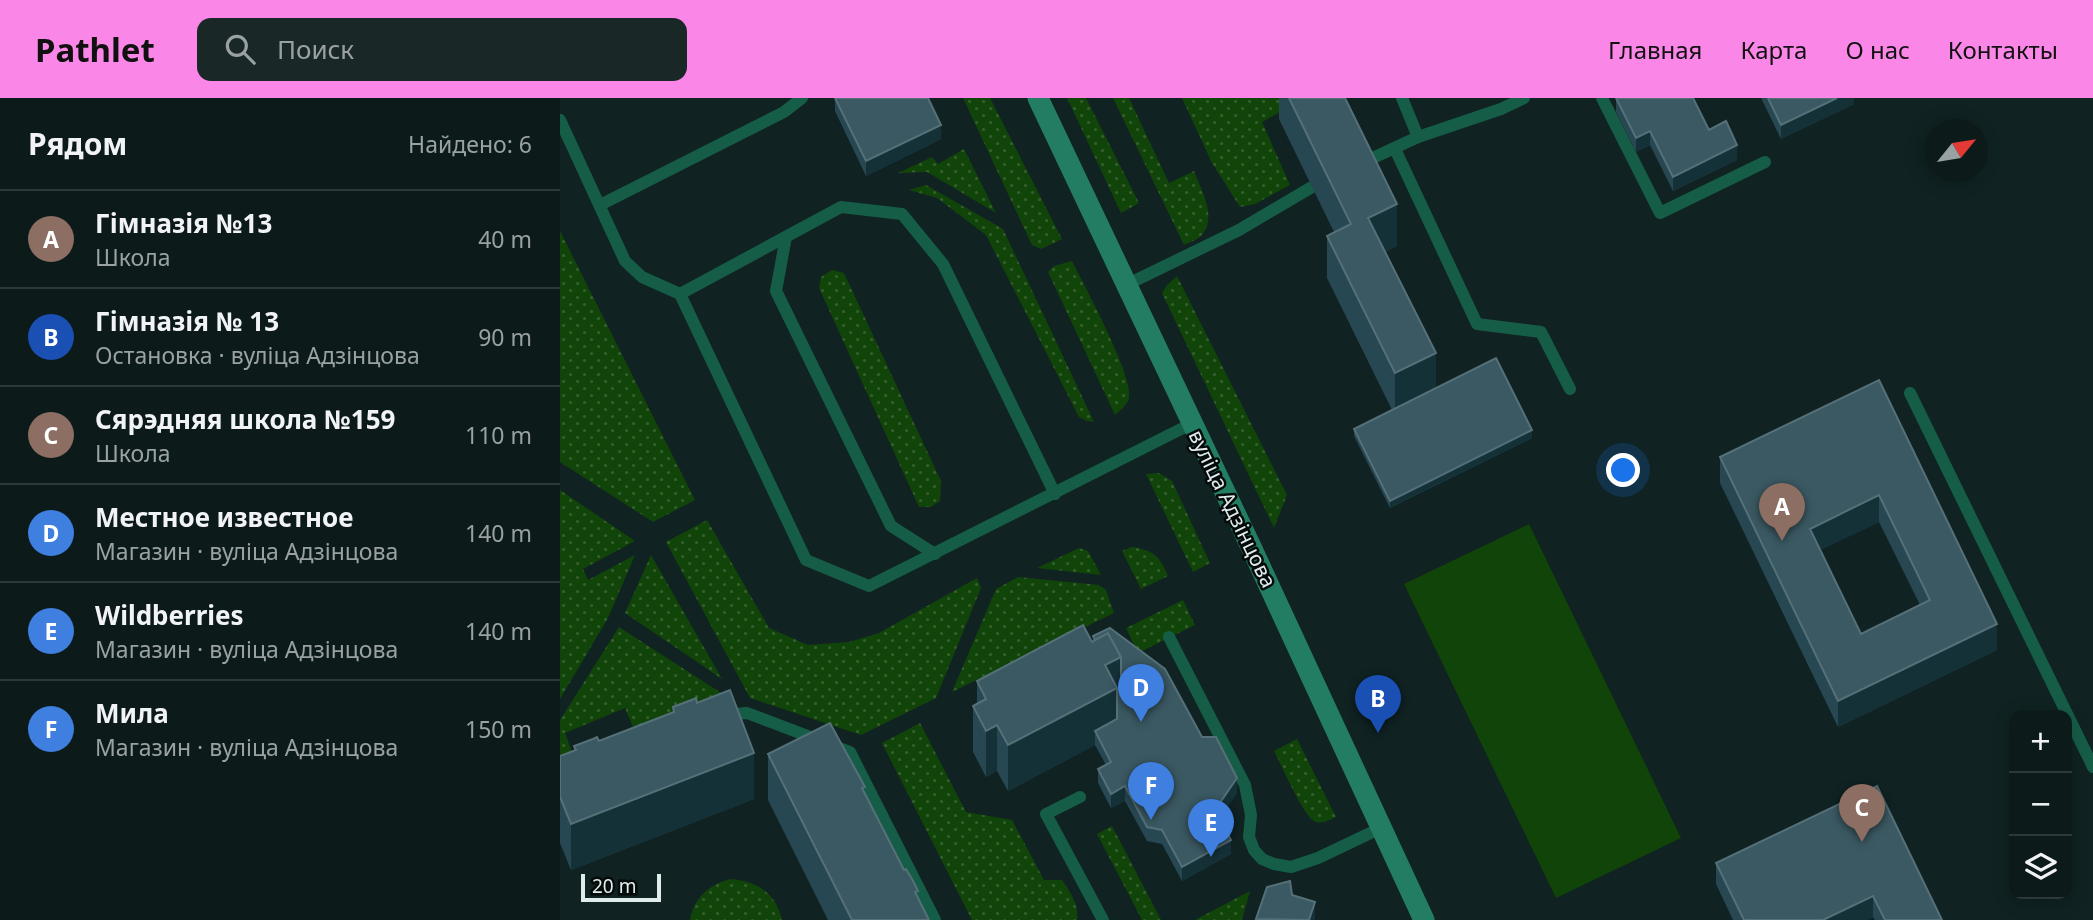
<!DOCTYPE html>
<html lang="ru">
<meta charset="utf-8">
<style>
:root{--surface:#0c1a1a;--page:#1a2727;--text:#f1f3f6;--muted:#9aa1a2;--line:#2c3839;--accent:#fa87e8}
body{margin:0;font-family:"Noto Sans",sans-serif;background:var(--page);color:var(--text)}
.controls{position:absolute;right:21px;bottom:21px;display:grid;overflow:hidden;border-radius:14px;box-shadow:0 4px 18px #0003}
.controls button{width:63px;height:63px;display:grid;place-items:center;padding:0;border:0;border-bottom:2px solid var(--line);background:var(--surface);color:var(--text);font:35px sans-serif}
.compass{position:absolute;left:1365px;top:21px;width:63px;height:63px;border-radius:50%;background:var(--surface);box-shadow:0 4px 18px #0003;rotate:60deg}
.scale{position:absolute;left:21px;bottom:18px;width:80px;box-sizing:border-box;padding-left:7px;border:4px solid #e0ebeb;border-top:0;font-size:19px;line-height:24px;white-space:nowrap;color:#e0ebeb;-webkit-text-stroke:5px #040a0a;paint-order:stroke}
.you{position:absolute;left:1064px;top:373px;width:24px;height:24px;margin:-18px;border:5px solid #fff;border-radius:50%;background:#1a73e8;box-shadow:0 0 0 10px #1a73e833}
.badge{display:grid;place-items:center;width:46px;height:46px;border-radius:50%;background:var(--accent);color:#fff;font-size:23px;font-weight:700}
.pin{position:absolute;translate:-50% -58px;filter:drop-shadow(0 2px 4px #0008)}
.pin::after{content:'';position:absolute;top:37px;width:24px;height:21px;background:inherit;clip-path:polygon(0 0,100% 0,50% 100%)}
.list{margin:0;padding:0;list-style:none}
h2{display:flex;justify-content:space-between;align-items:center;height:91px;margin:0;padding:0 28px;font-size:30px}
h2 small{font-size:23px;font-weight:400;color:var(--muted)}
.list li{display:grid;grid-template-columns:46px 1fr auto;gap:21px;align-items:center;box-sizing:border-box;height:98px;padding:0 28px;border-top:2px solid var(--line)}
.list b{display:block;font-size:26px;white-space:nowrap}
.list p{margin:0;font-size:23px;white-space:nowrap;color:var(--muted)}
.list em{font-size:23px;font-style:normal;color:var(--muted)}
.icon{flex:none;width:38px;height:38px;fill:none;stroke:currentColor;stroke-width:2;stroke-linecap:round;stroke-linejoin:round}
.map{position:relative;flex:none;width:1533px;height:822px;overflow:hidden}
header{display:flex;align-items:center;gap:42px;box-sizing:border-box;height:98px;padding:0 35px;background:var(--accent);color:#111}
header strong{font-size:33px}
nav{display:flex;gap:38px;margin-inline-start:auto;font-size:24px}
.search{width:490px;height:63px;background:var(--page);display:flex;align-items:center;gap:18px;box-sizing:border-box;padding:0 24px;border-radius:14px;color:var(--muted);font-size:26px}
main{display:flex}
aside{flex:1;background:var(--surface)}
.map>svg:first-child{display:block}
.grass{fill:url(#grass-dots)}
.pitch{fill:#114409}
.lines{fill:none;stroke-linecap:round;stroke-linejoin:round}
.service{stroke:#165d48;stroke-width:12}
.secondary{stroke:#237d62;stroke-width:21}
.wall{fill:#274752;fill-rule:evenodd}
.shaded-wall{fill:#153138}
.building{fill:#3b5963;stroke:#557078;stroke-width:2;fill-rule:evenodd}
.labels{text-anchor:middle;stroke-width:5;stroke-linejoin:round;paint-order:stroke}
.street-label{font-size:21px;fill:#e0ebeb;stroke:#040a0a}
</style>
<header>
<strong>Pathlet</strong>
<div class="search"><svg class="icon" aria-label="search" viewBox="0 0 24 24"><circle cx="10" cy="10" r="6"/><path d="M15 15l6 6"/></svg>Поиск</div>
<nav><a>Главная</a><a>Карта</a><a>О нас</a><a>Контакты</a></nav>
</header>
<main>
<aside>
<h2>Рядом<small>Найдено: 6</small></h2>
<ul class="list">
<li><span class="badge" style="background:#8d6e63">A</span><div><b>Гімназія №13</b><p>Школа</p></div><em>40 m</em></li>
<li><span class="badge" style="background:#1a4fb4">B</span><div><b>Гімназія № 13</b><p>Остановка · вуліца Адзінцова</p></div><em>90 m</em></li>
<li><span class="badge" style="background:#8d6e63">C</span><div><b>Сярэдняя школа №159</b><p>Школа</p></div><em>110 m</em></li>
<li><span class="badge" style="background:#3f7fe0">D</span><div><b>Местное известное</b><p>Магазин · вуліца Адзінцова</p></div><em>140 m</em></li>
<li><span class="badge" style="background:#3f7fe0">E</span><div><b>Wildberries</b><p>Магазин · вуліца Адзінцова</p></div><em>140 m</em></li>
<li><span class="badge" style="background:#3f7fe0">F</span><div><b>Мила</b><p>Магазин · вуліца Адзінцова</p></div><em>150 m</em></li>
</ul>
</aside>
<div class="map">
<svg width="1533" height="822" viewBox="0 0 1533 822">
<defs>
<pattern id="grass-dots" width="8" height="8" patternUnits="userSpaceOnUse" patternTransform="scale(1.75)"><rect width="8" height="8" fill="#114409"/><path d="M2 2h.1M6 6h.1" fill="none" stroke="#335f2d" stroke-width="1.8" stroke-linecap="round"/></pattern>
</defs>
<rect width="100%" height="100%" fill="#102222"/>
<!-- grass -->
<g class="grass">
<polygon points="403,0 430,0 502,141 481,151 472,147"/>
<polygon points="507,0 526,0 579,105 561,115"/>
<path d="M553,0H569L609,85L634,73C641,92 659,121 640,139C636,142 628,145 624,147Z"/>
<polygon points="622,0 724,0 729,9 702,24 730,87 695,106 680,109 652,65"/>
<polygon points="404,51 436,115 367,74 338,75 372,59 378,66"/>
<polygon points="366,87 443,131 534,324 527,323 519,319 426,137 377,100 349,92"/>
<polygon points="0,133 135,402 93,424 0,364"/>
<path d="M512,163C524,187 574,279 569,300C567,307 561,312 555,317L488,174L494,168Z"/>
<polygon points="272,172 284,175 381,383 380,403 371,409 359,409 259,190 261,179"/>
<polygon points="617,178 727,397 714,430 602,195 607,187"/>
<polygon points="599,375 612,383 650,465 633,474 586,376"/>
<polygon points="0,392 75,443 23,471 28,482 75,457 48,520 0,601"/>
<polygon points="147,422 209,530 248,547 289,544 319,535 417,480 421,490 376,600 301,637 190,600 106,444"/>
<path d="M572,449C594,452 600,459 608,478L581,491L562,453Z"/>
<polygon points="519,450 528,453 541,477 477,470"/>
<polygon points="91,457 162,581 65,515"/>
<polygon points="458,479 539,487 546,492 554,515 392,594 436,491"/>
<polygon points="623,502 635,527 578,555 566,530"/>
<polygon points="59,529 169,600 76,636 65,610 5,635 18,670 0,668 0,622"/>
<path d="M360,625L406,714L452,722L484,782H502C511,795 519,806 517,822H412L322,645Z"/>
<path d="M737,641L776,719C769,722 761,727 754,723C743,717 721,666 714,653Z"/>
<polygon points="552,728 601,822 582,822 537,736"/>
<path d="M170,781C197,783 216,795 222,822H130C134,799 149,787 170,781Z"/>
<polygon points="690,793 682,822 635,822"/>
</g>
<!-- pitch -->
<polygon class="pitch" points="969,426 1121,740 996,800 844,486"/>
<g class="lines">
<!-- service -->
<g class="service">
<polyline points="842,0 858,39"/>
<polyline points="1042,0 1100,115 1205,64"/>
<polyline points="0,22 65,163 82,179 120,196 246,462 309,488 631,326"/>
<polyline points="835,51 917,226 981,234 1010,291"/>
<polyline points="802,65 858,39 941,11 964,0"/>
<polyline points="40,107 224,14 242,0"/>
<polyline points="226,139 216,193 331,428 375,456"/>
<polyline points="566,187 679,132 752,89"/>
<polyline points="120,196 281,109 342,116 383,166 495,396"/>
<polyline points="1350,295 1533,669"/>
<polyline points="609,539 685,687 691,717 689,739 694,752 702,761 714,766 731,769 758,760 821,730"/>
<polyline points="164,617 187,615 290,654 375,822"/>
<polyline points="520,699 486,716 543,822"/>
</g>
<!-- secondary -->
<polyline class="secondary" points="478,0 693,453 864,822"/>
</g>
<!-- wall -->
<g class="wall">
<polygon points="275,0 368,0 381,41 306,78 275,13"/>
<polygon points="719,0 785,0 837,148 825,154 876,290 972,340 830,410 794,338 794,331 832,312 767,180 767,138 774,134 719,21"/>
<polygon points="1056,0 1149,32 1177,62 1113,93 1090,47 1076,54 1056,14"/>
<polygon points="1201,0 1294,0 1294,6 1221,41"/>
<path d="M1319,282L1437,552L1278,629L1160,385V359ZM1319,424L1360,507L1301,536L1260,452Z"/>
<polygon points="533,538 642,639 677,695 659,720 671,756 622,783 602,746 587,743 565,703 551,710 538,685 538,671 546,667 535,647 448,693 437,673 426,679 413,654 413,608 417,605 417,583 532,544 533,543"/>
<polygon points="137,605 194,701 11,772 0,745 0,658 14,652 14,648 39,643 113,614 113,609"/>
<polygon points="208,656 305,695 369,822 268,822 208,702"/>
<polygon points="1317,688 1382,822 1315,822 1313,819 1306,822 1173,822 1156,786 1156,765"/>
</g>
<!-- shaded-wall -->
<g class="shaded-wall">
<polygon points="1277,0 1294,0 1294,6 1221,41 1221,27"/>
<polygon points="381,27 381,41 306,78 306,63"/>
<polygon points="1090,33 1090,47 1076,54 1076,40"/>
<polygon points="1177,47 1177,62 1113,93 1113,79"/>
<polygon points="837,106 837,148 808,162 808,120"/>
<polygon points="876,255 876,297 835,318 835,275"/>
<polygon points="972,332 972,340 830,410 830,403"/>
<polygon points="1319,397 1319,424 1250,457 1250,431"/>
<polygon points="1437,526 1437,552 1278,629 1278,603"/>
<polygon points="561,559 561,605 557,636 535,633 535,647 448,693 448,647 545,567"/>
<polygon points="437,627 437,673 426,679 426,633"/>
<polygon points="194,655 194,701 11,772 11,726"/>
<polygon points="677,680 677,695 655,727 655,712"/>
<polygon points="565,688 565,703 551,710 551,696"/>
<polygon points="671,742 671,756 622,783 622,769"/>
<polygon points="1313,798 1313,819 1306,822 1263,822"/>
<polygon points="755,804 755,822 749,822"/>
</g>
<!-- building -->
<g class="building">
<polygon points="275,0 368,0 381,27 306,63"/>
<polygon points="729,0 785,0 837,106 808,120 876,255 835,275 767,138 791,126"/>
<polygon points="1056,0 1133,0 1149,32 1166,23 1177,47 1113,79 1090,33 1076,40"/>
<polygon points="1208,0 1277,0 1221,27"/>
<polygon points="936,260 972,332 830,403 794,331"/>
<path d="M1319,282L1437,526L1278,603L1160,359ZM1319,397L1370,502L1301,536L1250,431Z"/>
<polygon points="523,527 532,544 548,535 561,559 545,567 557,590 448,647 437,627 426,633 413,608 426,601 417,583"/>
<polygon points="550,530 605,571 642,639 656,639 677,680 655,712 671,742 622,769 602,732 587,729 565,688 551,696 538,671 551,664 535,633 557,621 557,592 561,590 561,559 548,535 535,542 533,538"/>
<polygon points="170,592 194,655 11,726 0,699 0,658 16,652 14,648 33,641 37,639 39,643 114,614 113,609 134,601 136,600 137,605"/>
<polygon points="270,625 305,689 302,690 344,772 346,771 352,781 358,793 355,794 369,822 292,822 208,656"/>
<polygon points="1317,688 1382,822 1325,822 1313,798 1263,822 1184,822 1156,765"/>
<polygon points="730,783 732,797 755,804 749,822 696,821 707,789"/>
</g>
<g class="labels">
<!-- street labels -->
<g class="street-label">
<text transform="translate(672 411) rotate(64)" y="7">вуліца Адзінцова</text>
</g>
</g>
</svg>
<div class="controls">
<button>+</button>
<button>−</button>
<button><svg class="icon" aria-label="layers" viewBox="0 0 24 24"><path d="M12 4l9 5-9 5-9-5zM3 14l9 5 9-5"/></svg></button>
</div>
<svg class="compass" viewBox="-18 -18 36 36"><path d="M0-13l5 13h-10z" fill="#e53935"/><path d="M0 13l5-13h-10z" fill="#9aa1a2"/></svg>
<div class="scale">20 m</div>
<div class="you"></div>
<div class="pin badge" style="left:1222px;top:443px;background:#8d6e63">A</div>
<div class="pin badge" style="left:818px;top:635px;background:#1a4fb4">B</div>
<div class="pin badge" style="left:1302px;top:744px;background:#8d6e63">C</div>
<div class="pin badge" style="left:581px;top:624px;background:#3f7fe0">D</div>
<div class="pin badge" style="left:651px;top:759px;background:#3f7fe0">E</div>
<div class="pin badge" style="left:591px;top:722px;background:#3f7fe0">F</div>
</div>
</main>
